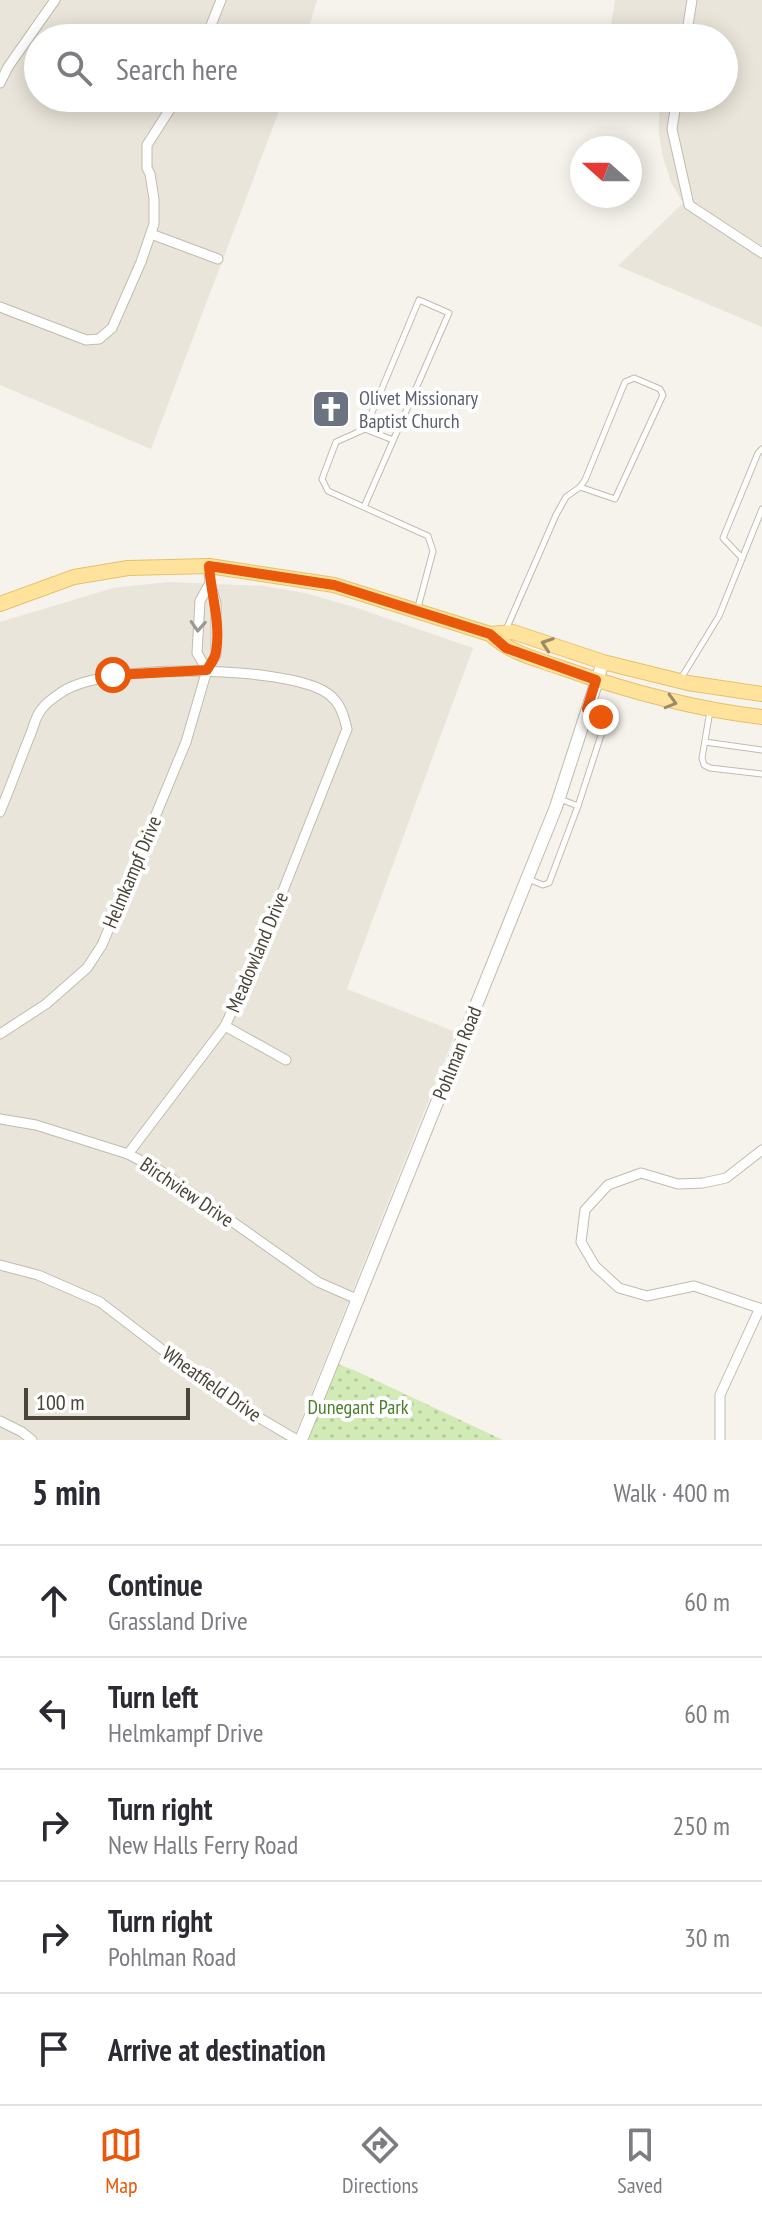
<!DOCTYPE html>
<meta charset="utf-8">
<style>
:root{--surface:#fff;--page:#f2f2f3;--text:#2b2b33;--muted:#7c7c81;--line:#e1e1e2;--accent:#ea580c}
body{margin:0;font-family:"PT Sans Narrow",sans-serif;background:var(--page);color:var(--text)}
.compass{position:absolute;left:570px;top:136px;width:72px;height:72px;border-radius:50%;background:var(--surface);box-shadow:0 4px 20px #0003;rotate:291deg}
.scale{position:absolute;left:24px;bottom:20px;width:166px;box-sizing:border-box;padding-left:8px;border:4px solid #4b4439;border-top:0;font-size:22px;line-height:28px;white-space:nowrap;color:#4b4439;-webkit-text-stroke:6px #fff;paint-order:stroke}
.stop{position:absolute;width:24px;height:24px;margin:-18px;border:6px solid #ea580c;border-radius:50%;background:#fff}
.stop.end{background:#ea580c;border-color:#fff;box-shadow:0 2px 8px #0008}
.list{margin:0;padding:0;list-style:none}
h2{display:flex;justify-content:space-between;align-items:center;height:104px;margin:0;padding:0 32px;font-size:34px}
h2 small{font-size:26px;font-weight:400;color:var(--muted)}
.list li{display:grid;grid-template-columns:52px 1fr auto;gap:24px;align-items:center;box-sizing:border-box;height:112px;padding:0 32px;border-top:2px solid var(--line)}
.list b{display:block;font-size:30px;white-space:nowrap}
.list p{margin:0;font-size:26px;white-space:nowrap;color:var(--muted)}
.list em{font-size:26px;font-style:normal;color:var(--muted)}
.icon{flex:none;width:44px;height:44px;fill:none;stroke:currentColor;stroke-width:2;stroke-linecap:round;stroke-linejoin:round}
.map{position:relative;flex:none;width:762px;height:1440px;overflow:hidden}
.search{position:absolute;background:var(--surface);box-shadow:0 4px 20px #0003;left:24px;right:24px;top:24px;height:88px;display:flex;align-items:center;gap:20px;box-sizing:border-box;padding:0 28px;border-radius:44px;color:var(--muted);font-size:30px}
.sheet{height:664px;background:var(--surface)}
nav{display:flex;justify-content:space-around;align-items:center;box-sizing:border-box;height:112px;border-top:2px solid var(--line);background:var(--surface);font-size:22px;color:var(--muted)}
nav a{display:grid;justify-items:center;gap:4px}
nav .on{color:var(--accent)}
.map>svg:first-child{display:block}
.residential{fill:#eae5da}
.park{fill:url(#park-dots)}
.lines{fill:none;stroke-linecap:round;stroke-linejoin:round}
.service-casing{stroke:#c2bbae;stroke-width:7}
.minor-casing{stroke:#c2bbae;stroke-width:11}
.tertiary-casing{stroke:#c2bbae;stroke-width:14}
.primary-casing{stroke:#e6c16a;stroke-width:16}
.service{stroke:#fff;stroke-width:5}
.minor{stroke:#fff;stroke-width:9}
.tertiary{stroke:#fff;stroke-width:12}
.primary{stroke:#ffe39c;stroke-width:14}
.oneway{stroke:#9c9892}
.oneway2{stroke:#9c8c66}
.route{stroke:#ea580c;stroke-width:10}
.labels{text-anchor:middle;stroke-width:8;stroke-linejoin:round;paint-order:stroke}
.worship-label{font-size:20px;fill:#5b616d;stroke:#fff;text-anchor:start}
.street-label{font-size:20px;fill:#4b4439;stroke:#fff}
.park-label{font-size:20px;fill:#4a7f2a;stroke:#fff}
</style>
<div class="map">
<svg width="762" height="1440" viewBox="0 0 762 1440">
<defs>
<pattern id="park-dots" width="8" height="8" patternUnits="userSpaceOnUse" patternTransform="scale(2)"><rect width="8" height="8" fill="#d2eab5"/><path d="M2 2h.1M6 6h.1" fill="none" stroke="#b6ca9c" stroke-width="1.8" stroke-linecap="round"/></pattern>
</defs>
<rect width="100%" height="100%" fill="#f6f3ec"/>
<!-- residential -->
<g class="residential">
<polygon points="0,0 317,0 306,38 38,38 38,98 284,98 151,449 0,385"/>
<polygon points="615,0 762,0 762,327 618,266 683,203 671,182 663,157 659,135 659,109 598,107 600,98 724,98 724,38 609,38"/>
<polygon points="168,582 264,586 305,593 357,608 473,648 347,989 456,1032 293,1440 0,1440 0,622 113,588"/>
</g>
<!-- park -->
<polygon class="park" points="338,1364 356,1371 503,1440 308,1440"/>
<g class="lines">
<!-- service casing -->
<g class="service-casing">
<g id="service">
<polyline points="365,429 393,440"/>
<polyline points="364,507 449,313 419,300 365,429 336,442 322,479 328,491 428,536 433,551 417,611"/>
<polyline points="742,558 723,538 758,453 762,449"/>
<polyline points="505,632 556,515 566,497 580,487 585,480 625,382 634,378 660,389 663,395 615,499 580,487"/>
<polyline points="680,680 719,616 762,509"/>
<polyline points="710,711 702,758 704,765 710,768 762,774"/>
<polyline points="705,742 762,750"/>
<polyline points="560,799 578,806"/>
<polyline points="528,879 543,885 549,883 578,806 604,726 601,717 587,709"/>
</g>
</g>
<!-- minor casing -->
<g class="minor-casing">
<g id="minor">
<polyline points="206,38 221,0"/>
<polyline points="686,38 692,0"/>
<polyline points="0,83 8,67 55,0"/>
<polyline points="677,98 672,129 689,205 762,253"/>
<polyline points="151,234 218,259"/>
<polyline points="0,307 86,340 99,339 112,328 141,262 154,224 154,199 150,174 147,168 147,145 177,98"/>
<polyline points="207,670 197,653 200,601 210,583"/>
<path d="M0,812C10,788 19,763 29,738C33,730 35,717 41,710C45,704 53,698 59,694C100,662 276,666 322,690C339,699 343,712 347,729L252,969L225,1026L128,1154"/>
<polyline points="225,1026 286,1060"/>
<polyline points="0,1034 46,1004 87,968 102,945 186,742 207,670 216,655 216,603 210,583 209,566"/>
<polyline points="0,1119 36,1125 128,1154 159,1170 318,1282 359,1300"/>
<polyline points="762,1150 726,1178 703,1183 678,1184 641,1173 608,1185 585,1210 581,1242 595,1266 619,1288 647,1296 694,1286 762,1309"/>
<polyline points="0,1265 38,1275 100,1302 224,1397 297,1440"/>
<polyline points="0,1421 22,1432 32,1440"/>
<polyline points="720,1440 720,1395 760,1308"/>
</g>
</g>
<!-- tertiary casing -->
<g class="tertiary-casing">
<polyline id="tertiary" points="301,1440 556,807 603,662"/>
</g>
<!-- primary casing -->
<g class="primary-casing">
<g id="primary">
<polyline points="0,604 74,577 128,568 209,566 334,585 490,634 513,632 603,662 688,683 762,694"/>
<path d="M490,634C512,654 534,658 562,668C627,691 693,709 762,717"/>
</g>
</g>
<!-- service -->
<use href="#service" class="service"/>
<!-- minor -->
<use href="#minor" class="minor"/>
<!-- tertiary -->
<use href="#tertiary" class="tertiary"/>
<!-- primary -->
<use href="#primary" class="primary"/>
</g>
<!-- one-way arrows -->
<defs><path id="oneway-chevron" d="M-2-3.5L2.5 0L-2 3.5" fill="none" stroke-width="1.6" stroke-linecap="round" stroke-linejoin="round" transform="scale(2)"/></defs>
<use class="oneway" href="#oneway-chevron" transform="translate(198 626) rotate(93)"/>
<g class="oneway2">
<use href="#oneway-chevron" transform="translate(547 644) rotate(-161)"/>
<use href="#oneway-chevron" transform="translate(671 702) rotate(16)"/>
</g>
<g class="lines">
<!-- route -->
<path class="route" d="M113,675L207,670C210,664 215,659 216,652C221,623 211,595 209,566L334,585L490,634L506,648L596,680L587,709L601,717"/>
</g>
<!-- icons -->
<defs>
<g id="church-square" transform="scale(2)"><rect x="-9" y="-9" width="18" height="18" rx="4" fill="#6b7280" stroke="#fff"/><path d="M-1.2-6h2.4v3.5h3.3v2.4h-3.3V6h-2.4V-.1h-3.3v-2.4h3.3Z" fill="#fff"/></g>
</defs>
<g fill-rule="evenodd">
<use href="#church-square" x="331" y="409"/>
</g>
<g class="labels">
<!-- worship labels -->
<g class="worship-label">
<text x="359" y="405">Olivet Missionary<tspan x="359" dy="23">Baptist Church</tspan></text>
</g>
<!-- street labels -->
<g class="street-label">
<text transform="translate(132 872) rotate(-67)" y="7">Helmkampf Drive</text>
<text transform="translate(257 952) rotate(-67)" y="7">Meadowland Drive</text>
<text transform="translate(457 1053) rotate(-68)" y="7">Pohlman Road</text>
<text transform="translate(187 1192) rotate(34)" y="7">Birchview Drive</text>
<text transform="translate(212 1384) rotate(35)" y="7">Wheatfield Drive</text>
</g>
<!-- park labels -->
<g class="park-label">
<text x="358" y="1414">Dunegant Park</text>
</g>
</g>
</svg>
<svg class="compass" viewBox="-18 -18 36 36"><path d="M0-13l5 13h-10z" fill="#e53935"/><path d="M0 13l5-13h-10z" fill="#7c7c81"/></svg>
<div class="scale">100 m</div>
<div class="stop" style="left:113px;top:675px"></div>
<div class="stop end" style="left:601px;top:717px"></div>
<div class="search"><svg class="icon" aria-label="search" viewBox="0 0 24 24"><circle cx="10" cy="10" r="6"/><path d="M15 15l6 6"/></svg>Search here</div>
</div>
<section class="sheet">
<h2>5 min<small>Walk · 400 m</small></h2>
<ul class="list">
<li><svg class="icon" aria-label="ahead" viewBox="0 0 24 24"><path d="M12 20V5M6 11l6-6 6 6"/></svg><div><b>Continue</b><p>Grassland Drive</p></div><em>60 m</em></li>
<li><svg class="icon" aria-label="left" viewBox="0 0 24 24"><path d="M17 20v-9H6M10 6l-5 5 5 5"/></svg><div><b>Turn left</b><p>Helmkampf Drive</p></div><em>60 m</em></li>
<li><svg class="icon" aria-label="right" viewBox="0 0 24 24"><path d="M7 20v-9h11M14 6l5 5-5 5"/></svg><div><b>Turn right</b><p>New Halls Ferry Road</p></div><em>250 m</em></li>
<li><svg class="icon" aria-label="right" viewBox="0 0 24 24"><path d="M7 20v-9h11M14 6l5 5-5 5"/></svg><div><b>Turn right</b><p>Pohlman Road</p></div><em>30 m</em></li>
<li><svg class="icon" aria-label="arrive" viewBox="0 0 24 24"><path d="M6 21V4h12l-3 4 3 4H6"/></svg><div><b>Arrive at destination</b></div></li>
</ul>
</section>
<nav>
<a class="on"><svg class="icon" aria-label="map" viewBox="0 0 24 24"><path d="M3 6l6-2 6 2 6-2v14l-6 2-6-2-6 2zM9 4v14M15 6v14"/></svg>Map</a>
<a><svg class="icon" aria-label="directions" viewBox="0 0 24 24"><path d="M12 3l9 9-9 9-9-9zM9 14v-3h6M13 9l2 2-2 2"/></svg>Directions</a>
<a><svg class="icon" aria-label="saved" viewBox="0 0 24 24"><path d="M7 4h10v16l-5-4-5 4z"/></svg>Saved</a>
</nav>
